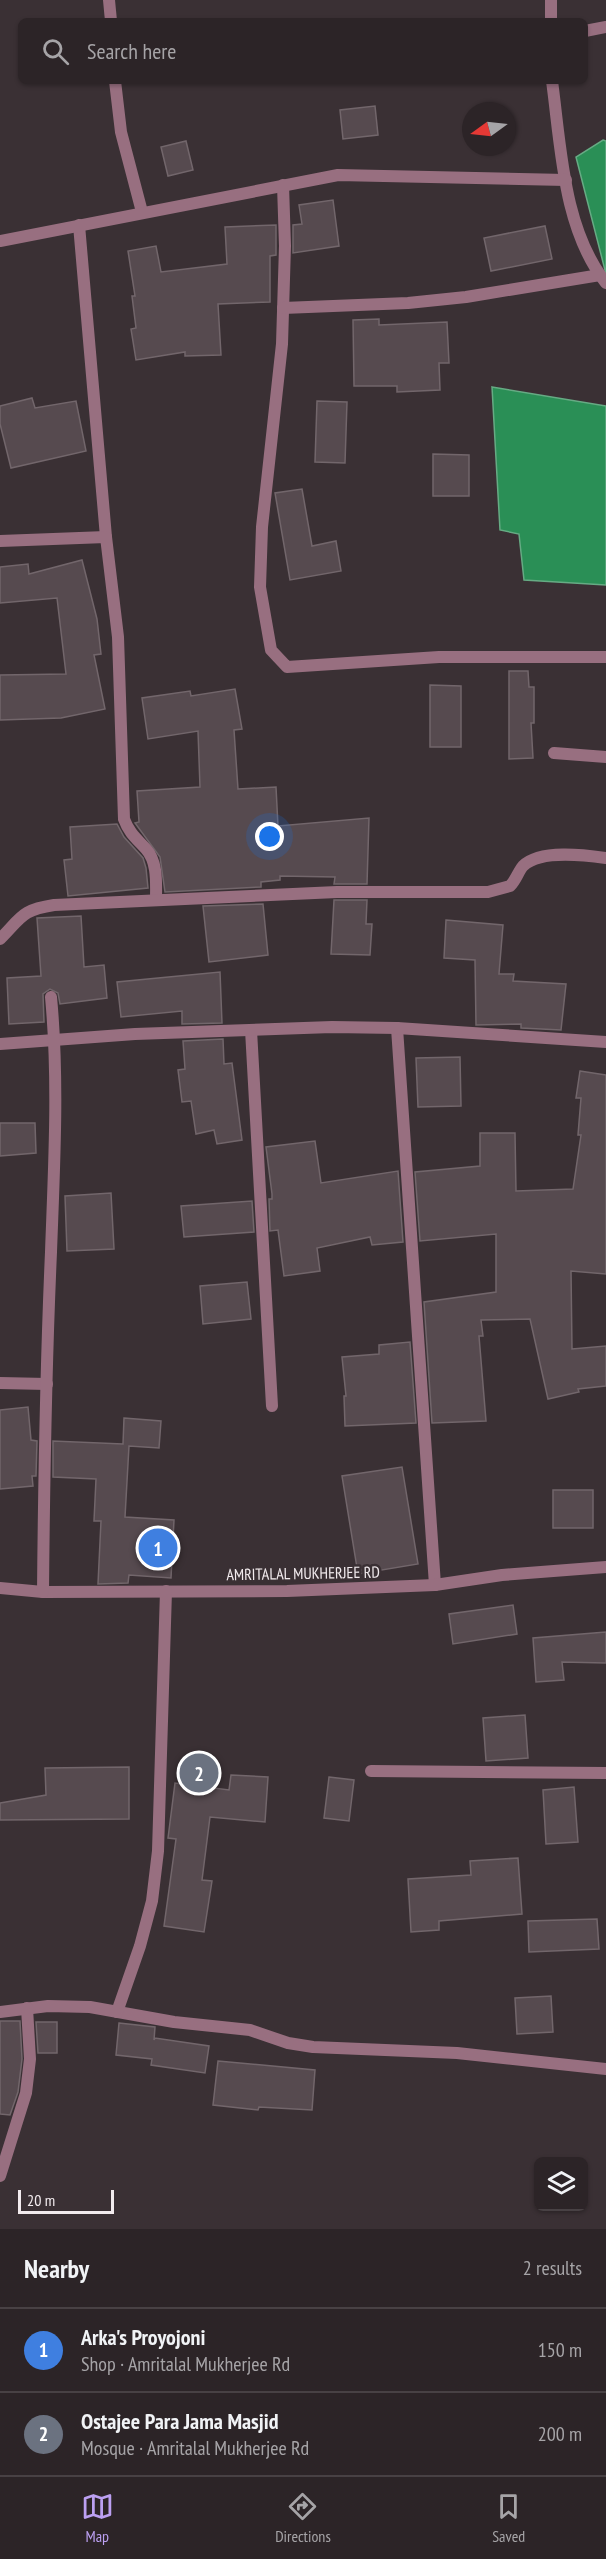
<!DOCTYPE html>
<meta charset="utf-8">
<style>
:root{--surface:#2c2427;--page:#342c2f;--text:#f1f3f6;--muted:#a6a4a7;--line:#484144;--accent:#bca0f2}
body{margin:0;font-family:"PT Sans Narrow",sans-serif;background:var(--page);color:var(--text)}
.controls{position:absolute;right:18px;bottom:18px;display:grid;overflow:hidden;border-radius:9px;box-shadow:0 2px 4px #0004}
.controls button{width:54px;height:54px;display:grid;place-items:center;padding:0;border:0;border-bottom:2px solid var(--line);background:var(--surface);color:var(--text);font:30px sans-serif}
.compass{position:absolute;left:462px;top:102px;width:54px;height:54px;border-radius:50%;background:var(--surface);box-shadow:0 2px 4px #0004;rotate:255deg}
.scale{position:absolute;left:18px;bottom:15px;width:96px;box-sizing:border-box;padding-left:6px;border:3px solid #f2ebee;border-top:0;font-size:16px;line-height:21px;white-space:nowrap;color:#f2ebee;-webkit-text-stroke:4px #3a3034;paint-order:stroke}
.you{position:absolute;left:270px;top:837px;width:21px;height:21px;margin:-15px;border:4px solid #fff;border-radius:50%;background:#1a73e8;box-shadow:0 0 0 9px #1a73e833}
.badge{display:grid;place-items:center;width:39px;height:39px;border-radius:50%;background:var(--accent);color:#fff;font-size:20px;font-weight:700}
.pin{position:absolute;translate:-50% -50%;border:3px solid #fff;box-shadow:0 2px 6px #0006}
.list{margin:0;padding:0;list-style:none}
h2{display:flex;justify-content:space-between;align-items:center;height:78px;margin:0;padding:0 24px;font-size:26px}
h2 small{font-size:20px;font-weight:400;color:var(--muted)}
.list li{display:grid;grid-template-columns:39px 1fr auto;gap:18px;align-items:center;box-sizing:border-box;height:84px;padding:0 24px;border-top:2px solid var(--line)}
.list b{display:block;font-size:22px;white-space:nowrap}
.list p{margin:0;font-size:20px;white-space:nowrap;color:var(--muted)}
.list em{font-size:20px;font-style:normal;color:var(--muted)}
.icon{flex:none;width:33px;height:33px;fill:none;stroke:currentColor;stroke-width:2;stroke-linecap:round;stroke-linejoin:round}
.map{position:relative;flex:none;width:606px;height:2229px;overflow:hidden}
.search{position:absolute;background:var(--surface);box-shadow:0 2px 4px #0004;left:18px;right:18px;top:18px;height:66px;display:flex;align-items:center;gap:15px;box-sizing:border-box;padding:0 21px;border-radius:9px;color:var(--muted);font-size:22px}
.sheet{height:246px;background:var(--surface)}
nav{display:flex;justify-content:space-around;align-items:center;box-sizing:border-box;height:84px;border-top:2px solid var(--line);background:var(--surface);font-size:16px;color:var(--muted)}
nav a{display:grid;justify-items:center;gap:3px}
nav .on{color:var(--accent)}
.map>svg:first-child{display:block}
.water{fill:#2a8f56;stroke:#66ab84;stroke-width:1.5}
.building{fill:#564a4f;stroke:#72666b;stroke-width:1.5}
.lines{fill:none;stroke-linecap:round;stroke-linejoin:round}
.minor{stroke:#986f80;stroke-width:12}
.labels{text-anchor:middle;stroke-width:5;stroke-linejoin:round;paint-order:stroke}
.street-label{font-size:16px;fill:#f2ebee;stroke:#3a3034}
</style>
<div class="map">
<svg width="606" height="2229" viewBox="0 0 606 2229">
<rect width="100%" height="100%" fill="#3a3034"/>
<!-- water -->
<g class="water">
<polygon points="603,140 606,141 606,274 576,157"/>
<polygon points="492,387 606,406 606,585 524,580 519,534 500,530"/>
</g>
<!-- building -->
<g class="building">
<polygon points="375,106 378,135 343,139 340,110"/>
<polygon points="186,141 193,170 168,176 161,147"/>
<polygon points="333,200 339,246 293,253 293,225 302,224 299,205"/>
<polygon points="276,225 276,255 270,256 270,302 218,304 221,355 185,356 185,352 136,360 131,329 136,328 132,296 135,296 128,251 156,246 161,272 227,264 225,227"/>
<polygon points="545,226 552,259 491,271 484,238"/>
<polygon points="379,319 379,325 447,322 449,363 439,363 440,390 397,392 397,386 354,386 353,320"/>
<polygon points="32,398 35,408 76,401 86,451 11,468 0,424 0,406"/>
<polygon points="317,401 347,402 345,463 315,462"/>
<polygon points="433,454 469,455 469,496 433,496"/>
<polygon points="302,489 312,546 336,541 341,571 290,580 275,493"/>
<polygon points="82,560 97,619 101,654 94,655 105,709 61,718 0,720 0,675 66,674 57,598 0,603 0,567 28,564 29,574"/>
<polygon points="509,671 528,671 529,687 534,687 534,723 531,723 533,758 509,759"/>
<polygon points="430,685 461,686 461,747 430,747"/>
<polygon points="235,689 242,729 234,730 238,789 276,787 278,826 369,818 367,884 334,884 335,877 280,876 280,880 261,882 261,887 165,892 160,857 135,823 139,822 137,791 200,787 198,731 148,739 142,698 190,691 191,696"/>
<polygon points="117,824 124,837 143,858 146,868 148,888 68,896 64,860 72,859 70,827"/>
<polygon points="334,900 367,900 366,924 372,924 370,955 331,954"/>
<polygon points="263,904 268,955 209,962 203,906"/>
<polygon points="81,916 84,967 104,965 107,998 60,1004 58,993 50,989 43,994 44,1022 9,1024 7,978 41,976 37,918"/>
<polygon points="446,920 503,925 499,974 514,974 513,981 566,984 561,1030 521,1028 521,1024 476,1025 475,960 444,958"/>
<polygon points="220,972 222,1023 182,1024 182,1011 121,1017 117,982"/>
<polygon points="223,1039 224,1064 232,1063 242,1140 217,1144 214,1130 196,1134 191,1101 182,1102 178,1070 185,1069 183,1041"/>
<polygon points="460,1057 461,1106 418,1107 416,1058"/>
<polygon points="580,1071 606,1075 606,1274 571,1271 572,1349 606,1346 606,1386 578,1389 579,1392 548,1399 530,1319 481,1320 483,1336 479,1336 486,1421 432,1423 424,1302 496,1292 496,1234 420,1241 415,1172 480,1166 480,1133 515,1133 516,1191 573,1189 581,1135 578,1135 581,1098 576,1098"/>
<polygon points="0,1123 35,1123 36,1153 0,1156"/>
<polygon points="315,1141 321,1183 398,1171 403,1242 372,1245 370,1237 317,1248 320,1271 284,1276 278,1230 270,1231 269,1199 272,1199 272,1194 266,1147"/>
<polygon points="111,1193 114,1249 67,1251 65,1196"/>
<polygon points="252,1201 254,1232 184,1237 181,1206"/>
<polygon points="247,1282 251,1319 203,1324 200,1286"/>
<polygon points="410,1342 416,1423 345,1426 344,1396 346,1396 342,1357 379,1354 379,1345"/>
<polygon points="28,1407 31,1440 37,1441 36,1476 32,1476 33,1486 0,1489 0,1410"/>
<polygon points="124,1418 161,1421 159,1448 129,1446 125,1517 174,1520 171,1578 129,1575 128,1583 98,1584 101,1521 94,1521 96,1479 53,1477 53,1441 123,1444"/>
<polygon points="402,1467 418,1564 358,1574 342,1476"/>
<rect x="553" y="1490" width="40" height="38"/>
<polygon points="513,1605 517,1634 453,1644 449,1614"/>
<polygon points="606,1632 606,1663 562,1662 564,1680 536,1682 533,1638"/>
<polygon points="525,1715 528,1758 486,1761 483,1718"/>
<polygon points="129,1767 129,1819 0,1820 0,1803 46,1795 45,1768"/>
<polygon points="231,1775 268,1777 265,1822 210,1817 202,1880 212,1881 204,1932 164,1926 176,1839 168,1838 175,1783 229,1790"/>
<polygon points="329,1777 354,1780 349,1821 324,1818"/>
<polygon points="574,1787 578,1842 546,1844 543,1790"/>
<polygon points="518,1858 522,1914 439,1921 439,1930 411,1932 408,1879 471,1875 470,1861"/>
<polygon points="597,1919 599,1949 529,1952 528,1921"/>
<polygon points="551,1996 553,2032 517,2034 515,1998"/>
<polygon points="0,2021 20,2021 22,2059 18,2092 10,2115 0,2114"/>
<polygon points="36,2022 57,2022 57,2053 38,2053"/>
<polygon points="119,2023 155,2027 154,2040 155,2038 209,2046 205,2073 151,2065 152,2059 116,2055"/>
<polygon points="218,2061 315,2070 312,2110 259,2107 258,2110 213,2105"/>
</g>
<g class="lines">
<!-- minor -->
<g class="minor">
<polyline points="109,0 111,21"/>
<polyline points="551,21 551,0"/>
<polyline points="585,31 606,27"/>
<polyline points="115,81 121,132 142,212"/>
<path d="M552,81C561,147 563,229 606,283"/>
<polyline points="283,185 285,246 282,344 262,527 260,587 271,650 287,667 439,657 606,657"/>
<path d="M79,225L106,537L118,637L124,819C129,833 137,839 146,849C158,862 156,884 156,900"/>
<polyline points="0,241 338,175 566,180"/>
<polyline points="283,308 408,303 466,297 600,275"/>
<polyline points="0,541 106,537"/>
<polyline points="554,753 606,757"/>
<path d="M0,939C22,917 21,910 54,905L337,892H488L510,886C516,880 518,872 523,866C540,849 585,855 606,858"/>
<polyline points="397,1028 435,1585"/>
<polyline points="251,1030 272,1406"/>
<polyline points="0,1044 135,1034 332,1027 397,1028 606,1042"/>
<polyline points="0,1383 47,1384"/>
<polyline points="0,1588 43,1592 287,1591 435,1585 502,1575 606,1567"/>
<path d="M43,1592C44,1479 46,1365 51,1252C54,1167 59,1082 51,997"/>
<polyline points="371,1771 606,1773"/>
<polyline points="0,2012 48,2006 90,2007 174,2022 250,2030 288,2043 313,2047 457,2053 606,2069"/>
<polyline points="117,2012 140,1946 152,1901 158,1851 166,1591"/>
<polyline points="0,2176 26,2093 30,2059 27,2008"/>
</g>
</g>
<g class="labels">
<!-- street labels -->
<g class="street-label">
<text transform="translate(303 1573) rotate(-1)" y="6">AMRITALAL MUKHERJEE RD</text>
</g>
</g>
</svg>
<div class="controls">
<button><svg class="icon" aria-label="layers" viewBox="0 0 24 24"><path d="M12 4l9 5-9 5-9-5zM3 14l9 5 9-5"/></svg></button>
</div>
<svg class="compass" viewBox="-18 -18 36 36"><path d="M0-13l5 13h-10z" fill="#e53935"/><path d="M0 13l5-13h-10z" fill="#a6a4a7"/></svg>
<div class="scale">20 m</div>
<div class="you"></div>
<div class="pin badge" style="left:158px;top:1548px;background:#3f7fe0">1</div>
<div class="pin badge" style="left:199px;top:1773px;background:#6b7280">2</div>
<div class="search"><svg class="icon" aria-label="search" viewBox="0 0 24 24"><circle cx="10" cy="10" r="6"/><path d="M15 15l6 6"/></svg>Search here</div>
</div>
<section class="sheet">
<h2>Nearby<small>2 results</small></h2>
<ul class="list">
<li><span class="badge" style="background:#3f7fe0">1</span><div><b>Arka's Proyojoni</b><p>Shop · Amritalal Mukherjee Rd</p></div><em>150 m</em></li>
<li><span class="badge" style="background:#6b7280">2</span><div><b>Ostajee Para Jama Masjid</b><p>Mosque · Amritalal Mukherjee Rd</p></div><em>200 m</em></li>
</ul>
</section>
<nav>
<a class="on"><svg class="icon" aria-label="map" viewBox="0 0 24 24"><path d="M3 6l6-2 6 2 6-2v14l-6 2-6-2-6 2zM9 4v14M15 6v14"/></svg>Map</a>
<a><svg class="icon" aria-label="directions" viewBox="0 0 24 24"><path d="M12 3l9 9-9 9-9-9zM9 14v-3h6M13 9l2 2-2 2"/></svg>Directions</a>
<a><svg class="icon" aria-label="saved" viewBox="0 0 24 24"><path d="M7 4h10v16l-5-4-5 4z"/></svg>Saved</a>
</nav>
